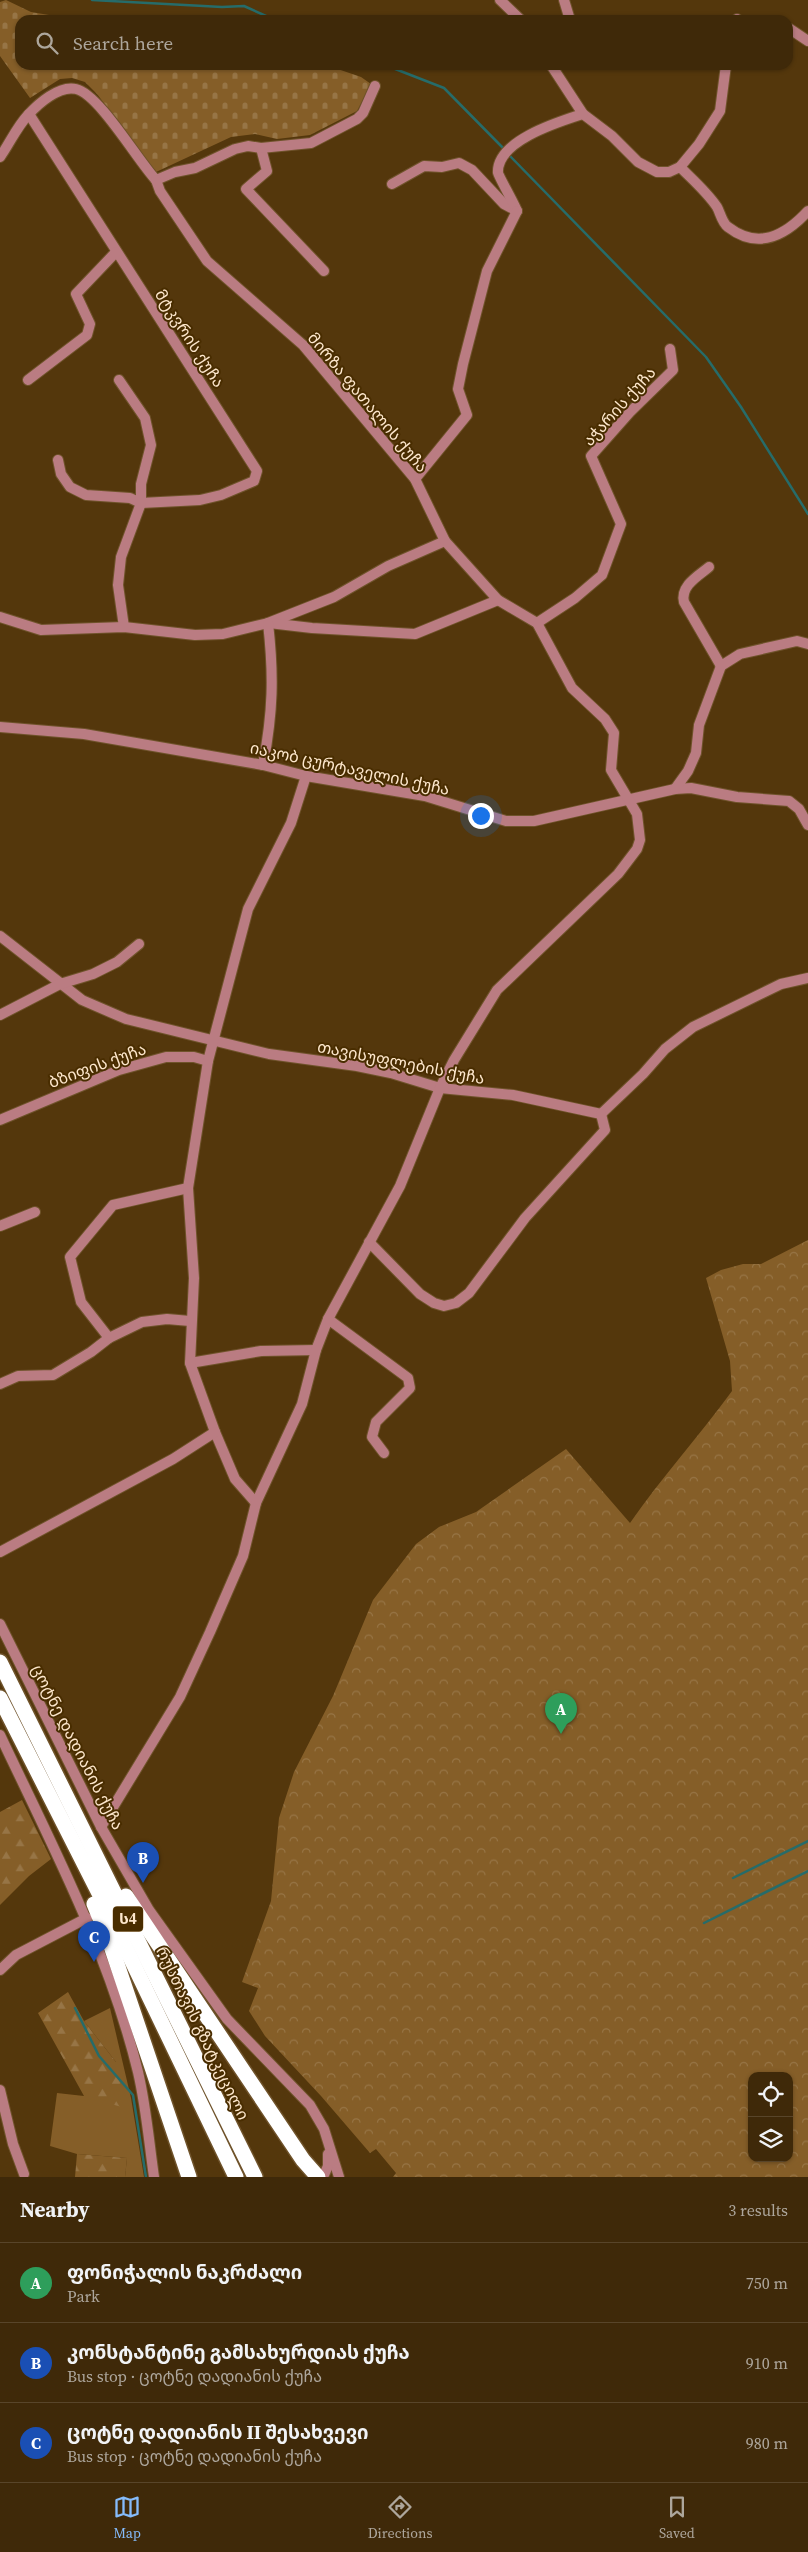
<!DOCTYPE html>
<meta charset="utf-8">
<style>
:root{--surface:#3f2909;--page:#4a3517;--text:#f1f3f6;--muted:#ada69c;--line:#58452a;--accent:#85bbfb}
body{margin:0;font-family:"Source Serif 4","Noto Sans Georgian",serif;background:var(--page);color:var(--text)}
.controls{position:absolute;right:15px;bottom:15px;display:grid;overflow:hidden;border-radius:10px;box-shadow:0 1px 4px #0004}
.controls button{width:45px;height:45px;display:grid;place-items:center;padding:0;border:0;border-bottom:1px solid var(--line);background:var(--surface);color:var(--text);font:25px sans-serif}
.you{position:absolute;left:480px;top:815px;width:18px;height:18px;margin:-12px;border:4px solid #fff;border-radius:50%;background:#1a73e8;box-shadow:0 0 0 8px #1a73e833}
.badge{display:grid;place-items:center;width:32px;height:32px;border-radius:50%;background:var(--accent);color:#fff;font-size:16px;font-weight:700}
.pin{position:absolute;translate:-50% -41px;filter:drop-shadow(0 1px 2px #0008)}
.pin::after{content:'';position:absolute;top:26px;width:18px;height:15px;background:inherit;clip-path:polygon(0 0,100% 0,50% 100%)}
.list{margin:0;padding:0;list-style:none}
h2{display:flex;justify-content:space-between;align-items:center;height:65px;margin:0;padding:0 20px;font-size:21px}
h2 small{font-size:16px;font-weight:400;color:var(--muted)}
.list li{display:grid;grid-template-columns:32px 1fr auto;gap:15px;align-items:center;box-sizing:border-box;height:80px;padding:0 20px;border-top:1px solid var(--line)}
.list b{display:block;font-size:19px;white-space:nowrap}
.list p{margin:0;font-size:16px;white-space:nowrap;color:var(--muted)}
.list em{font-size:16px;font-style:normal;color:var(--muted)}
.icon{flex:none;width:28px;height:28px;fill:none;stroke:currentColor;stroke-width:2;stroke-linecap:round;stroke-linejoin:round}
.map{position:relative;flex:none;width:808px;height:2177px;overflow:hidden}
.search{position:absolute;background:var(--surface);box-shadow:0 1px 4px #0004;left:15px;right:15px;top:15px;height:55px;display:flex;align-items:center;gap:12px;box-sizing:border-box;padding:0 18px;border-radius:15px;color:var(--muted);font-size:19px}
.sheet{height:305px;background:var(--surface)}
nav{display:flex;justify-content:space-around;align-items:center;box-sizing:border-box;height:70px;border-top:1px solid var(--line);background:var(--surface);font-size:14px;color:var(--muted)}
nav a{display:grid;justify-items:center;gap:2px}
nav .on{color:var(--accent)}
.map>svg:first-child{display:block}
.green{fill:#855e28}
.forest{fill:url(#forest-firs)}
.cemetery{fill:url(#cemetery-stones)}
.park{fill:url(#park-crowns);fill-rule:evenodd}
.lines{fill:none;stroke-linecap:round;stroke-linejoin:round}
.stream{stroke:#266c6a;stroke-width:2.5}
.minor-casing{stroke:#6f532b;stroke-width:12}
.tertiary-casing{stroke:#6f532b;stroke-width:12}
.motorway-casing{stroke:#6f532b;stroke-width:18}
.minor{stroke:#ba7c82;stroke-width:10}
.tertiary{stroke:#ba7c82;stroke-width:10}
.motorway{stroke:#fff;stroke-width:15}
.labels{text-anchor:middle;stroke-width:4;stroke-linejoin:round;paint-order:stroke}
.shield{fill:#492d00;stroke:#c7af8f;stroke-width:1}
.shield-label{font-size:15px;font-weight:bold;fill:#fde7cc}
.street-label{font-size:16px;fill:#fde7cc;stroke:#492d00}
</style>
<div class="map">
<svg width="808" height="2177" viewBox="0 0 808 2177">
<defs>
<pattern id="forest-firs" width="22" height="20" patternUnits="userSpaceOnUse" patternTransform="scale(1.25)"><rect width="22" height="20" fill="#855e28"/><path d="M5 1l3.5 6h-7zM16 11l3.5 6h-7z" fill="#977546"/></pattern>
<pattern id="cemetery-stones" width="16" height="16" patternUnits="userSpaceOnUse" patternTransform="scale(1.25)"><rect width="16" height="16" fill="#855e28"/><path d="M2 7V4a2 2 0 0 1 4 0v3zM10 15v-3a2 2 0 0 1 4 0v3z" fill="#977546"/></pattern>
<pattern id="park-crowns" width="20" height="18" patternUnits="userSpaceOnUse" patternTransform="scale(1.25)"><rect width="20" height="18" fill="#855e28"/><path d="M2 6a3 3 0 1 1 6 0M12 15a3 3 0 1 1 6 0" fill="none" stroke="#977546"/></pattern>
</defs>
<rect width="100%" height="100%" fill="#54370c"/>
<!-- green -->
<polygon class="green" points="110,2008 131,2098 144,2177 125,2177 127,2158 77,2154 50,2146 57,2093 84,2096 116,2062 84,2021"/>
<!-- forest -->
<g class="forest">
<polygon points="22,1800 51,1859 29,1876 0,1905 0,1812"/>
<polygon points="68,1992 84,2021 116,2062 125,2108 84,2096 38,2013"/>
<polygon points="77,2154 127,2158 125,2177 75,2177"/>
</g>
<!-- cemetery -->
<polygon class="cemetery" points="6,0 31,12 79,20 20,20 20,65 326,65 361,77 371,84 357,111 310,135 277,139 255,134 231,137 156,172 97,94 85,82 72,78 60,79 30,98 0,56 0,2"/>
<!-- park -->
<path class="park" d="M808,1240V2177H393L396,2173L376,2149L370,2153L321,2096L265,2036L249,2011L258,1988L242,1982L271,1901L279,1818L294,1772L333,1696L373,1600L416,1544L439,1527L476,1512L566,1449L630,1523C662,1477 699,1436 732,1391L730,1361L706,1278L721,1270L743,1264H761ZM752,2076H789V2158H752Z"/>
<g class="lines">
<!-- stream -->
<g class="stream">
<polyline points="92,0 222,7 244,6 275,20"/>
<polyline points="385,65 444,88 505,150"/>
<polyline points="509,155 706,357 741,407 808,514"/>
<polyline points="733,1878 808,1841"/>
<polyline points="704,1923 808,1871"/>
<polyline points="75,2008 99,2056 133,2095 146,2177"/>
</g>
<!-- minor casing -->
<g class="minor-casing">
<g id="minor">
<polyline points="500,0 521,20"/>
<polyline points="564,0 570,20"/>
<polyline points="737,20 737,19"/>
<polyline points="790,29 808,41"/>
<polyline points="551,65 583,114 612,136 638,162 657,172 669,172 680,167 699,144 720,111 726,65"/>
<polyline points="29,114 257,471 254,481 221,495 200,500 141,503 130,498 86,495 70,487 61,474 58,460"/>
<polyline points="261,148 267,171 246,189 324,271"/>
<path d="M0,157C10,143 16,128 28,115C38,104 59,85 76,89C99,94 138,161 156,180L175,172L195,168L235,149L248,146L261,148L311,143L357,119L363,113L375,86"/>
<path d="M680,167C692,179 707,192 717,207C720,212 722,223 728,227C758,250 785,236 808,211"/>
<polyline points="392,184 424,166 442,167 459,163 472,170 504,204 517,211"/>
<path d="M517,211C515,205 498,175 498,173C496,141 558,122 583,114"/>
<polyline points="28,380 87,335 90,324 76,294 116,252"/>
<polyline points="119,380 145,418 151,445 141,484 141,503 121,557 118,585 124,627"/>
<polyline points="415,479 467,415 458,389 463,364 487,271 517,211"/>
<path d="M709,567C698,576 680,586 684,602L721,666"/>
<polyline points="0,617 41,630 124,627 195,635 223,634 268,623 334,597 388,566 445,541"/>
<polyline points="269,623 312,628 415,634 498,600"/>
<polyline points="537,623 575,598 602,575 621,524 591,456 630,412 673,370 670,349"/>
<polyline points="0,727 84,734 263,765 306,776 425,796 506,821 534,821 675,789 691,788 737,797 789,801 799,809 808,825"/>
<path d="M263,765C273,712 274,676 268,623"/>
<polyline points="675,789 688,771 696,753 699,725 721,666 740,654 797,641 808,644"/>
<polyline points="0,936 82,1000 126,1019 269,1054 357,1066 391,1073 440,1088 513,1095 601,1114"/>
<polyline points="0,1015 60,984 93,974 117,962 139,944"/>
<polyline points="601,1114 643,1074 665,1049 693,1027 781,984 808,978"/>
<polyline points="0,1120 119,1070 166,1057 194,1057 208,1061"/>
<polyline points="0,1226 35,1212"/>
<polyline points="369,1242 420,1294 434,1303 444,1306 456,1303 469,1293 525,1218 605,1130 601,1114"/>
<polyline points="328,1319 408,1378 410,1388 376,1422 372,1437 384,1453"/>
<polyline points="109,1338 81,1302 70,1257 113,1205 188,1188"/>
<polyline points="190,1363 261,1351 316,1350"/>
<polyline points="0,1384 18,1376 53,1375 91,1352 109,1338 142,1322 167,1319 190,1321"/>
<polyline points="256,1503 235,1479 215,1432 190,1363 194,1278 188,1188 208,1061 248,909 291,823 306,776"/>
<polyline points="0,1552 173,1459 215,1432"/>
<polyline points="101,1827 180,1697 210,1632 243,1556 256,1503 302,1404 316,1350 328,1319 400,1186 440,1088 454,1060 497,990 618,874 637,849 640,840 637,814 611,770 614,733 605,719 572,688 537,623 498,600 445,541 415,479 303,345 207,261 160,191 156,180"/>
<polyline points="0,1970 16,1955 87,1918"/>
<polyline points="0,2090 13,2144 24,2174"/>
</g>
</g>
<!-- tertiary casing -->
<g class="tertiary-casing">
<g id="tertiary">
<polyline points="0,1624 101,1827 149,1910 227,2019 310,2105 324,2129 339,2177"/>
<path d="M0,1735C52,1845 109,1953 138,2072C146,2106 149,2142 154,2177"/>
<polyline points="323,2177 328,2166 328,2154"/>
</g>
</g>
<!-- motorway casing -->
<g class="motorway-casing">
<g id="motorway">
<polyline points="0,1662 255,2177"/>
<polyline points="0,1698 104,1903 236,2177"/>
<polyline points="126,1896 303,2160 318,2177"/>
<polyline points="94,1904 110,1943 189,2177"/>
</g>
</g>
<!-- minor -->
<use href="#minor" class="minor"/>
<!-- tertiary -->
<use href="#tertiary" class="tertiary"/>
<!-- motorway -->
<use href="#motorway" class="motorway"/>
</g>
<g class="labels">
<!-- shield labels -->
<rect class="shield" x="113" y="1906.5" width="30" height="25" rx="4"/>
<g class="shield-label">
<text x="128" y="1924">ს4</text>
</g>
<!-- street labels -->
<g class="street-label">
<text transform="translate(190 338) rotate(57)" y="6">მტკვრის ქუჩა</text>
<text transform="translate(368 402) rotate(50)" y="6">მირზა ფათალის ქუჩა</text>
<text transform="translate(619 406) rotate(-48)" y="6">აჭარის ქუჩა</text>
<text transform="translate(350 768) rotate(12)" y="6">იაკობ ცურტაველის ქუჩა</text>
<text transform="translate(401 1062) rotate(11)" y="6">თავისუფლების ქუჩა</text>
<text transform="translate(97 1065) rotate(-20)" y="6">ბზიფის ქუჩა</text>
<text transform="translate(78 1747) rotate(63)" y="6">ცოტნე დადიანის ქუჩა</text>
<text transform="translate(203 2033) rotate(64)" y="6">რუსთავის გზატკეცილი</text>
</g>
</g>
</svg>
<div class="controls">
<button><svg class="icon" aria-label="locate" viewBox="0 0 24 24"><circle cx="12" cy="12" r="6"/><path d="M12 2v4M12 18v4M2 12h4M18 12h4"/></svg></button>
<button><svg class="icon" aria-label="layers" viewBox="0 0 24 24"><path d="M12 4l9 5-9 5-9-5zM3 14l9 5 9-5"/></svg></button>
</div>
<div class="you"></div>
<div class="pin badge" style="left:561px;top:1734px;background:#2e9e5b">A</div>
<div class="pin badge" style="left:143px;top:1883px;background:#1a4fb4">B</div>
<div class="pin badge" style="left:94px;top:1962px;background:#1a4fb4">C</div>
<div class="search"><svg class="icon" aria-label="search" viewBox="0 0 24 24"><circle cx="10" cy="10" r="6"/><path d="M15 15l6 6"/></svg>Search here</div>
</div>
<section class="sheet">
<h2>Nearby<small>3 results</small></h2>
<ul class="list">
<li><span class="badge" style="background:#2e9e5b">A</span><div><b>ფონიჭალის ნაკრძალი</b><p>Park</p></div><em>750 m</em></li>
<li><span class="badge" style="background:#1a4fb4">B</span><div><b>კონსტანტინე გამსახურდიას ქუჩა</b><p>Bus stop · ცოტნე დადიანის ქუჩა</p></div><em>910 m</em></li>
<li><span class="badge" style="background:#1a4fb4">C</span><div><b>ცოტნე დადიანის II შესახვევი</b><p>Bus stop · ცოტნე დადიანის ქუჩა</p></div><em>980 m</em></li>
</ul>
</section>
<nav>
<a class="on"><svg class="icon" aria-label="map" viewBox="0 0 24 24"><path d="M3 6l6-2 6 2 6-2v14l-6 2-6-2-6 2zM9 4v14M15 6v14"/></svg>Map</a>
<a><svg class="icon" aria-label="directions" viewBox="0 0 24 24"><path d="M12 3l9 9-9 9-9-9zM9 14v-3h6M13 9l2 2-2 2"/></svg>Directions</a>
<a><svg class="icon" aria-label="saved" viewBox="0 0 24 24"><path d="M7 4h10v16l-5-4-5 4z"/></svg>Saved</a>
</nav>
